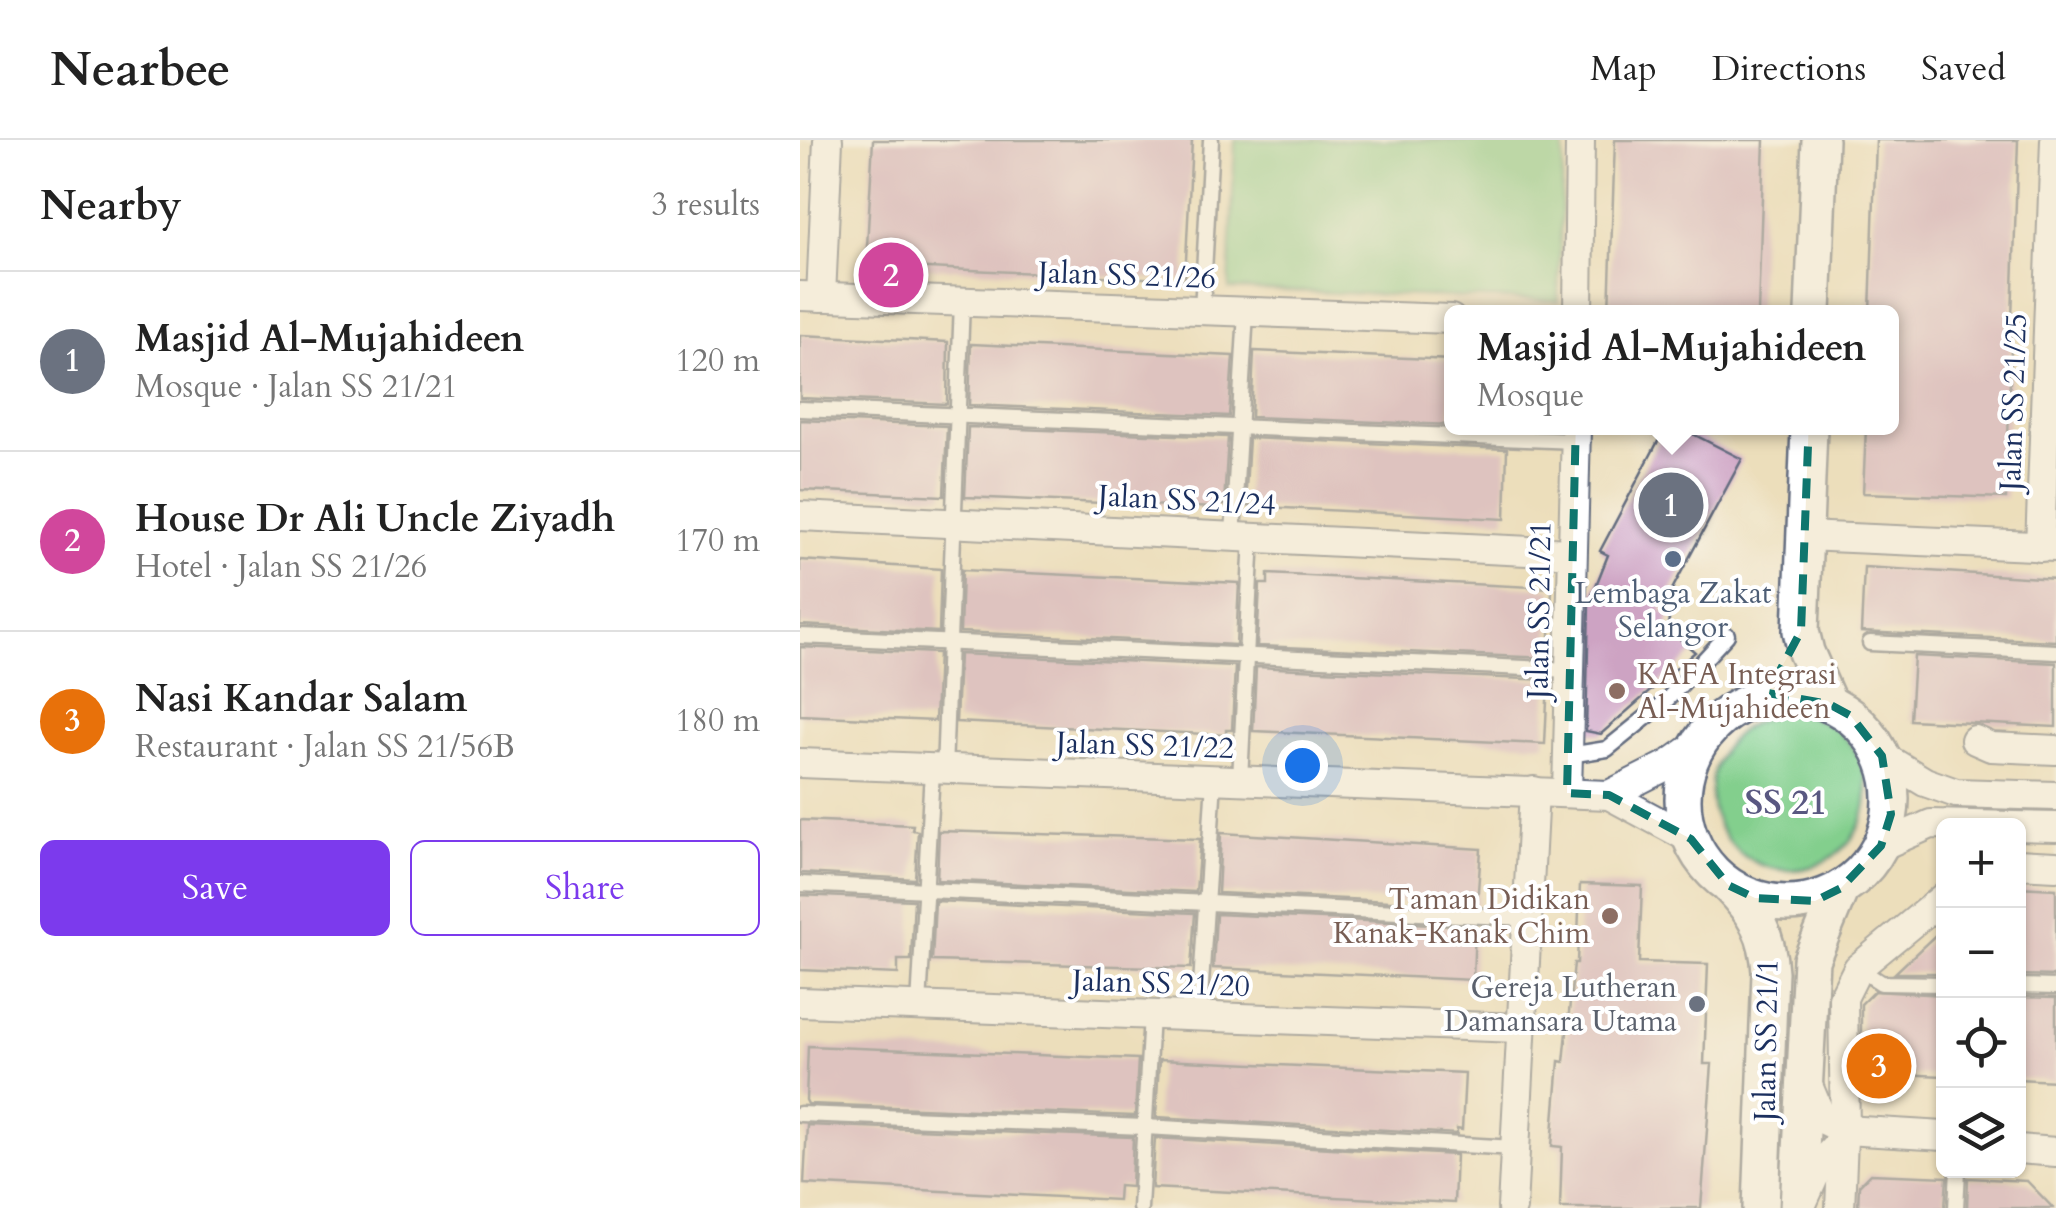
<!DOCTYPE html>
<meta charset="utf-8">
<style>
:root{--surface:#fff;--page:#f6f6f6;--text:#222;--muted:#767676;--line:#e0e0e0;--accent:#7c3aed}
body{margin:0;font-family:Cardo,serif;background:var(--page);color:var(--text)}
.controls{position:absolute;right:30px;bottom:30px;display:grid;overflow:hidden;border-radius:15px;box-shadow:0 2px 8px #0004}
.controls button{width:90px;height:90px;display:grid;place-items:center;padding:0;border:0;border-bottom:2px solid var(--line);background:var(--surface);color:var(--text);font:50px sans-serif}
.you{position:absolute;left:502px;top:625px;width:35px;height:35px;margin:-25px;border:8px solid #fff;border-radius:50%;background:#1a73e8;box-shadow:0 0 0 15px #1a73e833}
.badge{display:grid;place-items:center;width:65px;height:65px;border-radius:50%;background:var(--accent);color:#fff;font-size:32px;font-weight:700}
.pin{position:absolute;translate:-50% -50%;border:5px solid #fff;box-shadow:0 2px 10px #0006}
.popup{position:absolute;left:644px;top:165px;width:455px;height:130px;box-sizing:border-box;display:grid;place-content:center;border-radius:15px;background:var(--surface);filter:drop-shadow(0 2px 8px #0005);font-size:32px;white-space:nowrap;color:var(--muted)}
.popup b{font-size:38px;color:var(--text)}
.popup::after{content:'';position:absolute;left:50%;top:100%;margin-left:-20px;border:20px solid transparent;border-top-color:var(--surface)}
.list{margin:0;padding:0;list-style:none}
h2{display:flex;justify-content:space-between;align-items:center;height:130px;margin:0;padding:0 40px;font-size:42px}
h2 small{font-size:32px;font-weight:400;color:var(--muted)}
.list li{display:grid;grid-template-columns:65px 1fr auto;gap:30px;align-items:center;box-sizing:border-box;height:180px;padding:0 40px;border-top:2px solid var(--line)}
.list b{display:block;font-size:38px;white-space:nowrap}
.list p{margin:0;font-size:32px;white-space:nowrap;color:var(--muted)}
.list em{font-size:32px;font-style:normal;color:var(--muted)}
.actions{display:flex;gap:20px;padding:30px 40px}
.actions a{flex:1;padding:22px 0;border:2px solid var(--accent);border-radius:15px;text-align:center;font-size:35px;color:var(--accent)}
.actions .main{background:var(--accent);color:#fff}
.icon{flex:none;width:55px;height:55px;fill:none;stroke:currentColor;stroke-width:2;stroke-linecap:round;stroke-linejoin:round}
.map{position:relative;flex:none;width:1256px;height:1068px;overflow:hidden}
header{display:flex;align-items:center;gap:60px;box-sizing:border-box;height:140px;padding:0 50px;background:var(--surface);border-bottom:2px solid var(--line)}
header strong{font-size:48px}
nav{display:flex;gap:55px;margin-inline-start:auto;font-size:35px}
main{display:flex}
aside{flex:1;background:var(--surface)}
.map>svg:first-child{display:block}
.green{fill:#83cf8d;stroke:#4f7f76;stroke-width:2.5}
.building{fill:#cda3c3}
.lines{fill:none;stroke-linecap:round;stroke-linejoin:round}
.service-casing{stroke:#646c7f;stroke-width:19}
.minor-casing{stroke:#646c7f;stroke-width:32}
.tertiary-casing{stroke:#646c7f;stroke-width:40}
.service{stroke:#fff;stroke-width:14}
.minor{stroke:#fff;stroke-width:28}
.tertiary{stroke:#fff;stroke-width:35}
.marked{fill:none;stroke:#0f766e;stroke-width:8;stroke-dasharray:20 12;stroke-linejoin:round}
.service-dot{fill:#5c6f8a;stroke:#fff;stroke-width:4}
.education-dot{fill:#8d6e63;stroke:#fff;stroke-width:4}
.worship-dot{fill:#6b7280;stroke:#fff;stroke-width:4}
.labels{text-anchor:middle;stroke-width:8;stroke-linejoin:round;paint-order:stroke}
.street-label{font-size:30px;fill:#1b2f5e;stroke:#fff}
.service-label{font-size:30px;fill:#4e5e75;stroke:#fff}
.education-label{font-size:30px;fill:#785e54;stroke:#fff;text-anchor:start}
.worship-label{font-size:30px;fill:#5b616d;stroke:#fff;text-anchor:end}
.quarter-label{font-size:35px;font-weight:bold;fill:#595881;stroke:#fff}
</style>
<header>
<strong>Nearbee</strong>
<nav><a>Map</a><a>Directions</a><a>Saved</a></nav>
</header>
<main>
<aside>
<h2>Nearby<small>3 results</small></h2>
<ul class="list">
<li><span class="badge" style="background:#6b7280">1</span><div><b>Masjid Al-Mujahideen</b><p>Mosque · Jalan SS 21/21</p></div><em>120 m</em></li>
<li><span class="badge" style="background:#d1479c">2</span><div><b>House Dr Ali Uncle Ziyadh</b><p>Hotel · Jalan SS 21/26</p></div><em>170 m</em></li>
<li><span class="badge" style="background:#e8710a">3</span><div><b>Nasi Kandar Salam</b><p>Restaurant · Jalan SS 21/56B</p></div><em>180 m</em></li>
</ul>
<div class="actions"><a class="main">Save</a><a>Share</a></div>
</aside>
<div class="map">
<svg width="1256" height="1068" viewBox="0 0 1256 1068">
<rect width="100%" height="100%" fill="#fff"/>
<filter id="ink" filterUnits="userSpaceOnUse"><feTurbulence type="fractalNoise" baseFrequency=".01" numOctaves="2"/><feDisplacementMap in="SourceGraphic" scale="20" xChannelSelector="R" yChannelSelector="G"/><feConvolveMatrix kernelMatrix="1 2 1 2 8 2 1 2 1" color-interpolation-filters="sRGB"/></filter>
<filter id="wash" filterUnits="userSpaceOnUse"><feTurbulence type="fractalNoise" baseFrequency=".0048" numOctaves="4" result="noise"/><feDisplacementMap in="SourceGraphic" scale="40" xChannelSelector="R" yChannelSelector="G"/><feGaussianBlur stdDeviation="2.25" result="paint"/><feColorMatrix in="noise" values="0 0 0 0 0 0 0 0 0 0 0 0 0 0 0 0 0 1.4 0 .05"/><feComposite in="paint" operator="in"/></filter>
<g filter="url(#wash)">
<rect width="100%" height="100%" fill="#ecdebb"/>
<!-- green -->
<g class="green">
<polygon points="435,0 764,0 758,161 429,149"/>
<circle cx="989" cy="652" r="78"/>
</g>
<g id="blocks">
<!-- building -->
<g class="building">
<polygon points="73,0 392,0 385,140 66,125"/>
<polygon points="815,0 964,0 958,172 809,172"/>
<polygon points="1076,0 1218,0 1206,358 1063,353 1066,288 1091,288 1091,172 1070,172"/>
<polygon points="0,195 148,202 147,264 0,258"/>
<polygon points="171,204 433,216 429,276 169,265"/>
<polygon points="454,211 651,220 651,285 451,277"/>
<polygon points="0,280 147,286 144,356 0,350"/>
<polygon points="168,287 428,297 424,365 416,365 416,368 165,357"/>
<polygon points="865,288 881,288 942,319 861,470 870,475 867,488 895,512 801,594 786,591 789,463 808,415 800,411"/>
<polygon points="449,298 707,309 705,379 445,366"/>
<polygon points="0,420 141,429 139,492 0,485"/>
<polygon points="1064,427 1256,439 1256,501 1061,492"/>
<polygon points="162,430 439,443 436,505 160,492"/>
<polygon points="468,434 752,448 749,518 457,506 460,444 468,444"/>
<polygon points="0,507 138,513 135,581 0,575"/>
<polygon points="159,514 435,526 432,590 426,590 426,595 156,582"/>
<polygon points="1114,516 1256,523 1256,587 1110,580"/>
<polygon points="456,527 748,540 745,604 453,591"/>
<polygon points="0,680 113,685 112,690 118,691 115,739 0,733"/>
<polygon points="139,691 400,699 396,752 137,740"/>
<polygon points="421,693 681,709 677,765 418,753"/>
<polygon points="780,744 842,746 839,822 908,824 904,924 912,924 901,1068 760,1068 762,1007 752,1006 759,921 764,922 774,823 777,823"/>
<polygon points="1218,747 1256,749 1256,836 1218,835"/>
<polygon points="0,755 114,760 111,820 98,820 98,834 0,830"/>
<polygon points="135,761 395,773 391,828 132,821"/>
<polygon points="416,774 675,786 673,840 413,828"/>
<polygon points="1144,787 1144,833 1095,833"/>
<polygon points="1074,851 1144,855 1144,936 1073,933 1061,919 1061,864"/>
<polygon points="1218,857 1256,858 1256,941 1218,939"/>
<polygon points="8,906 338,919 335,976 8,964 6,960"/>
<polygon points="359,920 665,933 662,990 657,989 657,994 356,977"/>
<polygon points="7,985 333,997 331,1047 319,1046 318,1060 4,1044"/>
<polygon points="355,998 656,1015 654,1063 352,1048"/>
<polygon points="1070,1034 1147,1037 1145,1068 1058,1068 1059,1045"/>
<polygon points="1168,1038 1227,1041 1253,1068 1167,1068"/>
</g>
</g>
</g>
<g filter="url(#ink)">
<use href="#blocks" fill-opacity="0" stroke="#646c7f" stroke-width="2.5"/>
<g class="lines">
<!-- service casing -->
<g class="service-casing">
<g id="service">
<polyline points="402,171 411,0"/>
<polyline points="0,269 776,301"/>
<polyline points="433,395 446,172"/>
<polyline points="0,496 770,530"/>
<polyline points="1070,503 1256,512"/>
<polyline points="769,615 807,609 864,563 927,495"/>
<polyline points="144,631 162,162"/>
<polyline points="440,640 452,396"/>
<polyline points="0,744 727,778"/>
<polyline points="1058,828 1081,843 1144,844"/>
<polyline points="1218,846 1256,847"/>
<polyline points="119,866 132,631"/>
<polyline points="399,877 414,640"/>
<polyline points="0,974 345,987 715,1008"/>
<polyline points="340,1068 351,875"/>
<polyline points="1156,1068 1158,1030"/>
</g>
</g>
<!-- minor casing -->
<g class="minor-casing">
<g id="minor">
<polyline points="0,156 651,179"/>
<polyline points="21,157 28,0"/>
<polyline points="778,172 780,0"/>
<polyline points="0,376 771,413"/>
<polyline points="1004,396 1255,407"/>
<polyline points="1240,407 1255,0"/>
<polyline points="1175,600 1191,607 1256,610"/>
<polyline points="1082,616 1125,642 1156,653 1256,656"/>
<polyline points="0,623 809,655 891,699"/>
<polyline points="767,653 776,288"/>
<polyline points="809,655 870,624 898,604"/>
<polyline points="1081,706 1131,684 1256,687"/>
<polyline points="1218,724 1256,726"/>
<polyline points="0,862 719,888"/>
<polyline points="1007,943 1022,979 1045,990 1144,996"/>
<polyline points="1045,990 1043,858 1058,828 1144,757"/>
<polyline points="1218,1009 1256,1012"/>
<polyline points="1002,1064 1020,1024 1043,999"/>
<polyline points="712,1068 734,651"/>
<polyline points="1040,1068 1043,999"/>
</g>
</g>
<!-- tertiary casing -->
<g class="tertiary-casing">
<g id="tertiary">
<polyline points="1013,172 1020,0"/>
<polyline points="1009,288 1001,491 1006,512 1029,564"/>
<circle cx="987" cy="659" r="104"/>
<path d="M929,746C955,773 968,794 970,832L961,1068"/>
<polyline points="998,1068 1011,820 1041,748"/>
</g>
</g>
<!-- service -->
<use href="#service" class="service"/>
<!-- minor -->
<use href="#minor" class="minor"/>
<!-- tertiary -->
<use href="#tertiary" class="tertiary"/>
</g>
</g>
<!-- marked area -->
<path d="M0 0H1256V1068H0ZM777,237L1010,252L1001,491L968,553L1029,564L1051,576L1082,616L1091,674L1081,706L1041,748L1015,761L955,758L928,745L891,699L809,655L767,653Z" fill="#ecdebb" fill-opacity=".55" fill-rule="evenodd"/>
<path class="marked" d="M777,237L1010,252L1001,491L968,553L1029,564L1051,576L1082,616L1091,674L1081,706L1041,748L1015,761L955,758L928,745L891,699L809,655L767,653Z"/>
<!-- markers -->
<circle class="service-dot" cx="873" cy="419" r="10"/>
<g class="education-dot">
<circle cx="817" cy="551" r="10"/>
<circle cx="810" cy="776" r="10"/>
</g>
<circle class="worship-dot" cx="897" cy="864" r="10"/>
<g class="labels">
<!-- street labels -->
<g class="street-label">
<text transform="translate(327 135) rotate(2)" y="10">Jalan SS 21/26</text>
<text transform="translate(1213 262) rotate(-88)" y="10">Jalan SS 21/25</text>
<text transform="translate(387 360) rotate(3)" y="10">Jalan SS 21/24</text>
<text transform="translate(739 470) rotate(-89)" y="10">Jalan SS 21/21</text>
<text transform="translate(345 605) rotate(2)" y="10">Jalan SS 21/22</text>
<text transform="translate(361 843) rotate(2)" y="10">Jalan SS 21/20</text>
<text transform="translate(966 900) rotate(-89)" y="10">Jalan SS 21/1</text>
</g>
<!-- service labels -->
<g class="service-label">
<text x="873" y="463">Lembaga Zakat<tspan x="873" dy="34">Selangor</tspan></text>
</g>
<!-- education labels -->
<g class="education-label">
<text x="837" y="544">KAFA Integrasi<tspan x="837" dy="34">Al-Mujahideen</tspan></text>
<text x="790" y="769" text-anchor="end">Taman Didikan<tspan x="790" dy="34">Kanak-Kanak Chim</tspan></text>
</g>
<!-- worship labels -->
<g class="worship-label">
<text x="877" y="857">Gereja Lutheran<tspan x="877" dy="34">Damansara Utama</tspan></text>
</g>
<!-- quarter labels -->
<g class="quarter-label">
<text x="986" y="674">SS 21</text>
</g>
</g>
</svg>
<div class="controls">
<button>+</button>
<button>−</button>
<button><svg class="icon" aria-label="locate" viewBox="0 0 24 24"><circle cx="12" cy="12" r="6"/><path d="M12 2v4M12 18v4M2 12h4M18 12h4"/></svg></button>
<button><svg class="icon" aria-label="layers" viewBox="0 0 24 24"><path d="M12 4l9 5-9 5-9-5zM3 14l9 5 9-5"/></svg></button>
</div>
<div class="you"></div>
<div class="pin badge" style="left:871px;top:365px;background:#6b7280">1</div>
<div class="popup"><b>Masjid Al-Mujahideen</b>Mosque</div>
<div class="pin badge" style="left:91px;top:135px;background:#d1479c">2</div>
<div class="pin badge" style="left:1079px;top:926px;background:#e8710a">3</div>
</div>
</main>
